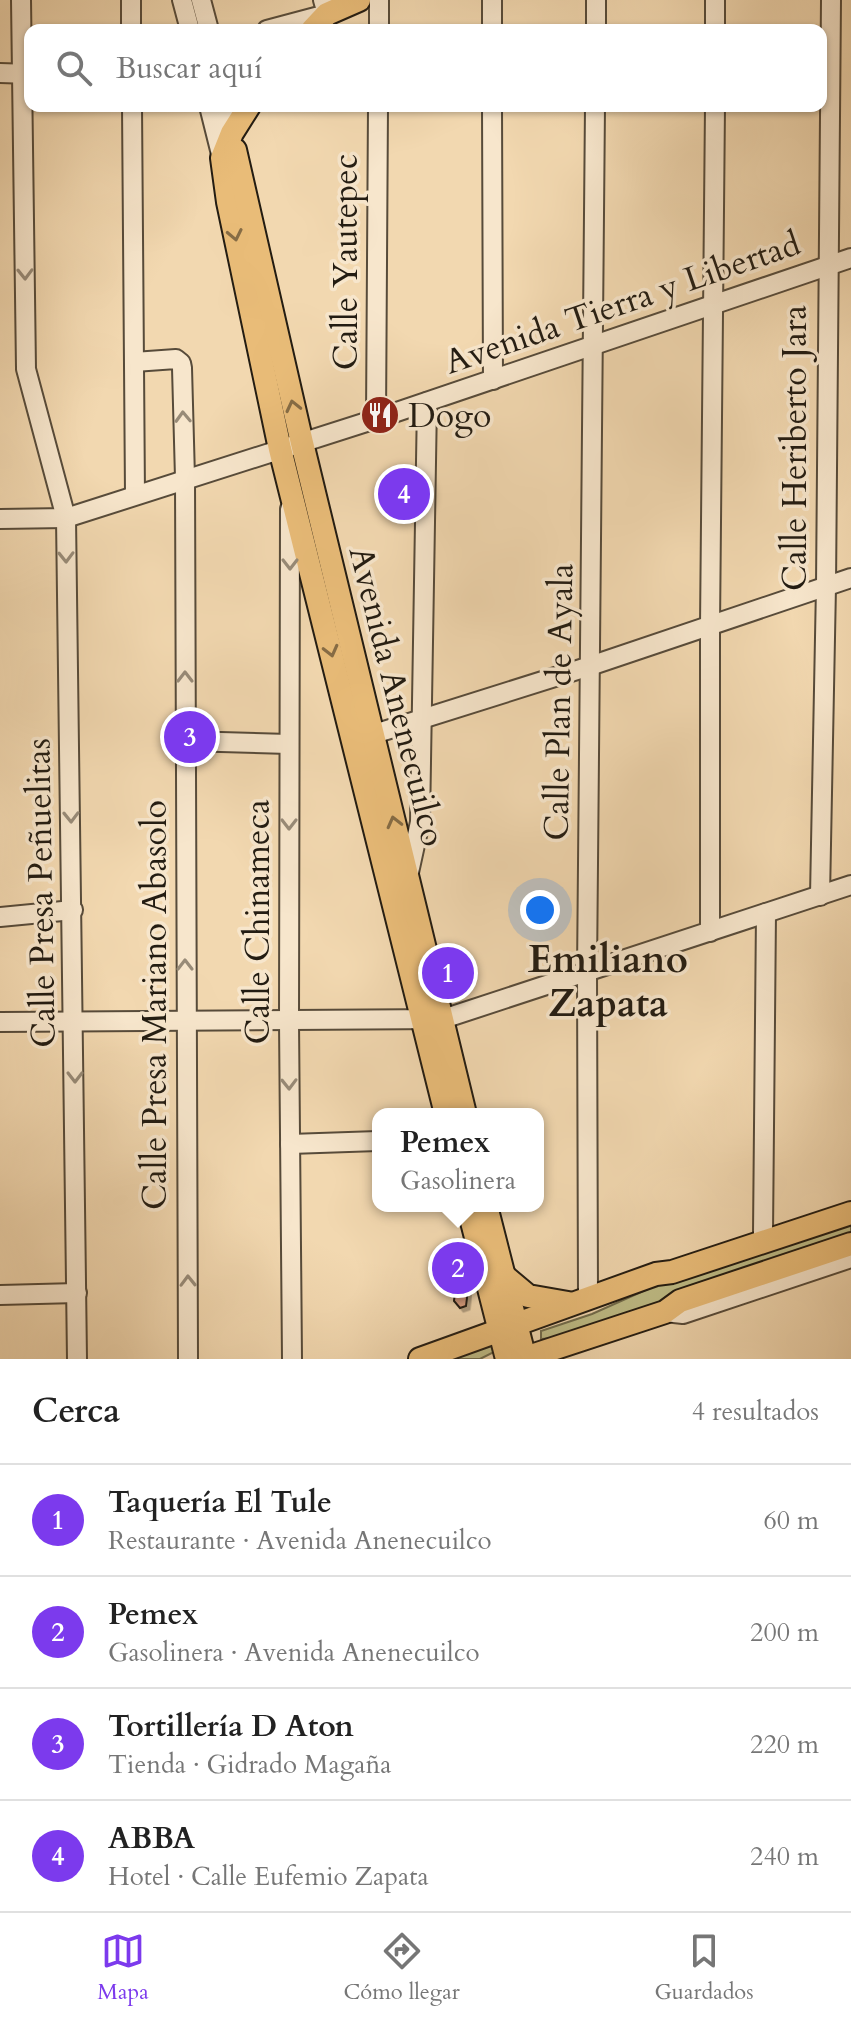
<!DOCTYPE html>
<html lang="es">
<meta charset="utf-8">
<style>
:root{--surface:#fff;--page:#f6f6f6;--text:#222;--muted:#767676;--line:#e0e0e0;--accent:#7c3aed}
body{margin:0;font-family:Cardo,serif;background:var(--page);color:var(--text)}
.you{position:absolute;left:540px;top:910px;width:28px;height:28px;margin:-20px;border:6px solid #fff;border-radius:50%;background:#1a73e8;box-shadow:0 0 0 12px #1a73e833}
.badge{display:grid;place-items:center;width:52px;height:52px;border-radius:50%;background:var(--accent);color:#fff;font-size:26px;font-weight:700}
.pin{position:absolute;translate:-50% -50%;border:4px solid #fff;box-shadow:0 2px 8px #0006}
.popup{position:absolute;left:372px;top:1108px;width:172px;height:104px;box-sizing:border-box;display:grid;place-content:center;border-radius:16px;background:var(--surface);filter:drop-shadow(0 2px 6px #0005);font-size:26px;white-space:nowrap;color:var(--muted)}
.popup b{font-size:30px;color:var(--text)}
.popup::after{content:'';position:absolute;left:50%;top:100%;margin-left:-16px;border:16px solid transparent;border-top-color:var(--surface)}
.list{margin:0;padding:0;list-style:none}
h2{display:flex;justify-content:space-between;align-items:center;height:104px;margin:0;padding:0 32px;font-size:34px}
h2 small{font-size:26px;font-weight:400;color:var(--muted)}
.list li{display:grid;grid-template-columns:52px 1fr auto;gap:24px;align-items:center;box-sizing:border-box;height:112px;padding:0 32px;border-top:2px solid var(--line)}
.list b{display:block;font-size:30px;white-space:nowrap}
.list p{margin:0;font-size:26px;white-space:nowrap;color:var(--muted)}
.list em{font-size:26px;font-style:normal;color:var(--muted)}
.icon{flex:none;width:44px;height:44px;fill:none;stroke:currentColor;stroke-width:2;stroke-linecap:round;stroke-linejoin:round}
.map{position:relative;flex:none;width:851px;height:1359px;overflow:hidden}
.search{position:absolute;background:var(--surface);box-shadow:0 2px 6px #0004;left:24px;right:24px;top:24px;height:88px;display:flex;align-items:center;gap:20px;box-sizing:border-box;padding:0 28px;border-radius:16px;color:var(--muted);font-size:30px}
.sheet{height:552px;background:var(--surface)}
nav{display:flex;justify-content:space-around;align-items:center;box-sizing:border-box;height:112px;border-top:2px solid var(--line);background:var(--surface);font-size:22px;color:var(--muted)}
nav a{display:grid;justify-items:center;gap:4px}
nav .on{color:var(--accent)}
.map>svg:first-child{display:block}
.green{fill:#bfbd87;stroke:#716c4c;stroke-width:2}
.building{fill:#dca082;stroke:#231c12;stroke-width:2;filter:url(#shadow)}
.lines{fill:none;stroke-linecap:round;stroke-linejoin:round}
.minor-casing{stroke:#574b3a;stroke-width:22}
.major-casing{stroke:#231c12;stroke-width:26}
.minor{stroke:#f7e6cc;stroke-width:18}
.major{stroke:#e9bc78;stroke-width:22}
.oneway{stroke:#866c45}
.oneway2{stroke:#988b78}
.labels{text-anchor:middle;stroke-width:7;stroke-linejoin:round;paint-order:stroke}
.street-label{font-size:34px;fill:#231c12;stroke:#f7e6cc}
.poi-label{font-size:34px;fill:#231c12;stroke:#f7e6cc;text-anchor:start}
.quarter-label{font-size:38px;font-weight:bold;fill:#231c12;stroke:#f7e6cc}
</style>
<div class="map">
<svg width="851" height="1359" viewBox="0 0 851 1359">
<defs>
<filter id="shadow"><feDropShadow dx="3.5" dy="3.5" stdDeviation="0" flood-color="#0004"/></filter>
</defs>
<rect width="100%" height="100%" fill="#f2d8b0"/>
<filter id="stains"><feTurbulence type="fractalNoise" baseFrequency=".0025" numOctaves="4"/><feColorMatrix values="0 0 0 0 .2 0 0 0 0 .09 0 0 0 0 .02 0 0 0 .5 -.17"/></filter>
<radialGradient id="worn" r=".72"><stop offset=".6" stop-color="#630" stop-opacity="0"/><stop offset="1" stop-color="#630" stop-opacity=".3"/></radialGradient>
<!-- green -->
<g class="green">
<polygon points="851,1214 851,1241 566,1337 541,1339 541,1331 592,1314 659,1284"/>
<polygon points="494,1341 496,1351 480,1359 438,1359"/>
</g>
<!-- building -->
<polygon class="building" points="453,1249 461,1251 469,1281 466,1306 460,1308 454,1301 456,1284 448,1256"/>
<g class="lines">
<!-- minor casing -->
<g class="minor-casing">
<g id="minor">
<polyline points="21,0 26,369 66,518 77,1359"/>
<polyline points="131,0 131,30"/>
<polyline points="182,0 190,30"/>
<polyline points="201,0 209,30"/>
<polyline points="492,0 492,30"/>
<polyline points="267,30 327,14 323,0"/>
<polyline points="379,30 379,0"/>
<polyline points="596,30 596,0"/>
<polyline points="715,30 715,0"/>
<polyline points="0,73 30,74"/>
<polyline points="132,106 135,495"/>
<polyline points="209,106 222,158"/>
<polyline points="226,106 232,133"/>
<polyline points="492,106 493,380"/>
<polyline points="134,362 176,359 181,363 182,368 185,478 188,1359"/>
<polyline points="376,419 378,106"/>
<polyline points="290,509 289,1022 292,1359"/>
<polyline points="0,519 66,518 376,419 851,258"/>
<polyline points="371,735 590,666 851,578"/>
<polyline points="185,741 289,744"/>
<polyline points="408,877 420,822 427,402"/>
<polyline points="820,896 826,586 831,0"/>
<polyline points="0,917 73,910"/>
<polyline points="710,932 710,626 715,106"/>
<polyline points="0,1022 443,1019 851,885"/>
<polyline points="290,1144 378,1141"/>
<polyline points="763,1234 766,913"/>
<polyline points="0,1295 77,1293"/>
<polyline points="588,1298 587,972 595,106"/>
<polyline points="665,1312 683,1314 851,1258"/>
</g>
</g>
<!-- major casing -->
<g class="major-casing">
<g id="major">
<polyline points="312,30 327,14 359,0"/>
<polyline points="249,106 232,133 222,158 228,202 280,449 446,1114"/>
<polyline points="235,150 302,443 465,1114"/>
<polyline points="468,1206 507,1359"/>
<polyline points="486,1206 525,1359"/>
<polyline points="503,1275 528,1296 568,1303"/>
<polyline points="420,1359 656,1274 672,1272 851,1213"/>
<polyline points="522,1359 665,1312 680,1301 851,1244"/>
</g>
</g>
<!-- minor -->
<use href="#minor" class="minor"/>
<!-- major -->
<use href="#major" class="major"/>
</g>
<!-- one-way arrows -->
<defs><path id="oneway-chevron" d="M-2-3.5L2.5 0L-2 3.5" fill="none" stroke-width="1.6" stroke-linecap="round" stroke-linejoin="round" transform="scale(2)"/></defs>
<g class="oneway">
<use href="#oneway-chevron" transform="translate(235 235) rotate(78)"/>
<use href="#oneway-chevron" transform="translate(293 406) rotate(-103)"/>
<use href="#oneway-chevron" transform="translate(331 651) rotate(76)"/>
<use href="#oneway-chevron" transform="translate(394 822) rotate(-104)"/>
</g>
<g class="oneway2">
<use href="#oneway-chevron" transform="translate(25 274) rotate(89)"/>
<use href="#oneway-chevron" transform="translate(183 417) rotate(-92)"/>
<use href="#oneway-chevron" transform="translate(66 557) rotate(89)"/>
<use href="#oneway-chevron" transform="translate(290 564) rotate(90)"/>
<use href="#oneway-chevron" transform="translate(185 677) rotate(-90)"/>
<use href="#oneway-chevron" transform="translate(71 817) rotate(89)"/>
<use href="#oneway-chevron" transform="translate(289 824) rotate(90)"/>
<use href="#oneway-chevron" transform="translate(185 965) rotate(-90)"/>
<use href="#oneway-chevron" transform="translate(75 1077) rotate(90)"/>
<use href="#oneway-chevron" transform="translate(289 1084) rotate(89)"/>
<use href="#oneway-chevron" transform="translate(188 1281) rotate(-91)"/>
</g>
<!-- icons -->
<defs>
<g id="restaurant-disc" transform="scale(2)"><circle r="9.5" fill="#8f2418" stroke="#f7e6cc"/><path d="M-5-6h1v4h1v-4h1v4h1v-4h1v5L-1.5 .5V6h-2V.5L-5-1ZM5-6V6H3V1.5H1.5Q1.5-4 5-6Z" fill="#fff"/></g>
</defs>
<g fill-rule="evenodd">
<use href="#restaurant-disc" x="380" y="415"/>
</g>
<g class="labels">
<!-- street labels -->
<g class="street-label">
<text transform="translate(345 262) rotate(-90)" y="12">Calle Yautepec</text>
<text transform="translate(622 302) rotate(-19)" y="12">Avenida Tierra y Libertad</text>
<text transform="translate(794 448) rotate(-90)" y="12">Calle Heriberto Jara</text>
<text transform="translate(398 696) rotate(76)" y="12">Avenida Anenecuilco</text>
<text transform="translate(558 702) rotate(-89)" y="12">Calle Plan de Ayala</text>
<text transform="translate(40 893) rotate(-91)" y="12">Calle Presa Peñuelitas</text>
<text transform="translate(257 922) rotate(-90)" y="12">Calle Chinameca</text>
<text transform="translate(154 1005) rotate(-90)" y="12">Calle Presa Mariano Abasolo</text>
</g>
<!-- poi labels -->
<g class="poi-label">
<text x="408" y="427">Dogo</text>
</g>
<!-- quarter labels -->
<g class="quarter-label">
<text x="608" y="972">Emiliano<tspan x="608" dy="44">Zapata</tspan></text>
</g>
</g>
<rect width="100%" height="100%" filter="url(#stains)"/>
<rect width="100%" height="100%" fill="url(#worn)"/>
</svg>
<div class="you"></div>
<div class="pin badge" style="left:448px;top:973px">1</div>
<div class="pin badge" style="left:458px;top:1268px">2</div>
<div class="popup"><b>Pemex</b>Gasolinera</div>
<div class="pin badge" style="left:190px;top:737px">3</div>
<div class="pin badge" style="left:404px;top:494px">4</div>
<div class="search"><svg class="icon" aria-label="search" viewBox="0 0 24 24"><circle cx="10" cy="10" r="6"/><path d="M15 15l6 6"/></svg>Buscar aquí</div>
</div>
<section class="sheet">
<h2>Cerca<small>4 resultados</small></h2>
<ul class="list">
<li><span class="badge">1</span><div><b>Taquería El Tule</b><p>Restaurante · Avenida Anenecuilco</p></div><em>60 m</em></li>
<li><span class="badge">2</span><div><b>Pemex</b><p>Gasolinera · Avenida Anenecuilco</p></div><em>200 m</em></li>
<li><span class="badge">3</span><div><b>Tortillería D Aton</b><p>Tienda · Gidrado Magaña</p></div><em>220 m</em></li>
<li><span class="badge">4</span><div><b>ABBA</b><p>Hotel · Calle Eufemio Zapata</p></div><em>240 m</em></li>
</ul>
</section>
<nav>
<a class="on"><svg class="icon" aria-label="map" viewBox="0 0 24 24"><path d="M3 6l6-2 6 2 6-2v14l-6 2-6-2-6 2zM9 4v14M15 6v14"/></svg>Mapa</a>
<a><svg class="icon" aria-label="directions" viewBox="0 0 24 24"><path d="M12 3l9 9-9 9-9-9zM9 14v-3h6M13 9l2 2-2 2"/></svg>Cómo llegar</a>
<a><svg class="icon" aria-label="saved" viewBox="0 0 24 24"><path d="M7 4h10v16l-5-4-5 4z"/></svg>Guardados</a>
</nav>
